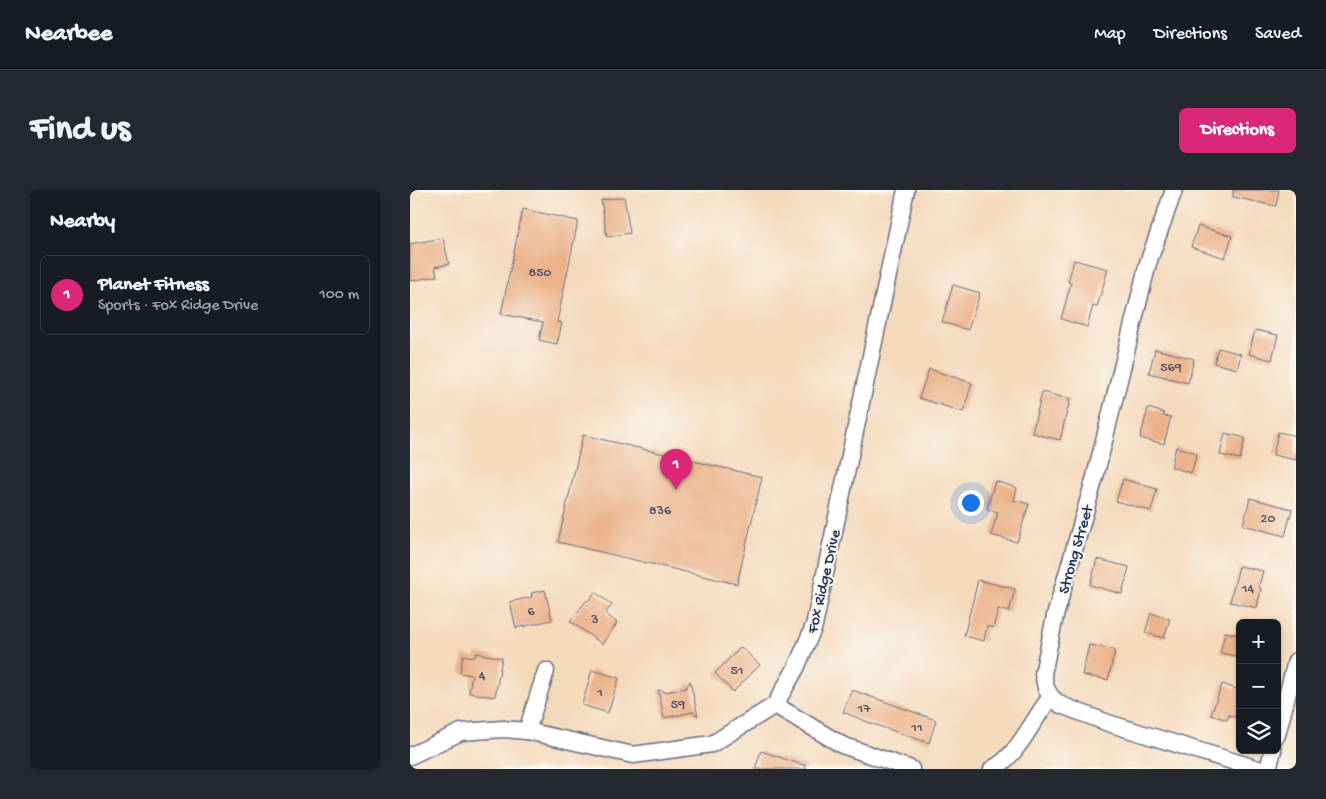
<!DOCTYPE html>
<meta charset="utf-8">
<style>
:root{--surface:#171b24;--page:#242831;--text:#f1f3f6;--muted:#9ea1a6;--line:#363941;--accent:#db2777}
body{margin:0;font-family:"Gochi Hand",sans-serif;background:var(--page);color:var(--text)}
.controls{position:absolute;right:15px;bottom:15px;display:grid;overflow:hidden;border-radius:8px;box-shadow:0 1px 4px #0004}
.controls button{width:45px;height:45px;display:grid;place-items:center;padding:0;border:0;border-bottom:1px solid var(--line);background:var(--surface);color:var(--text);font:25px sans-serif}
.you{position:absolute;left:560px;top:312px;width:18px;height:18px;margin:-12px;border:4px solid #fff;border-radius:50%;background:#1a73e8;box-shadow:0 0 0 8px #1a73e833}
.badge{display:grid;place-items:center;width:32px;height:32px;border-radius:50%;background:var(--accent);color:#fff;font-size:16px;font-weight:700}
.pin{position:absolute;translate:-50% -41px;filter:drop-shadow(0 1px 2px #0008)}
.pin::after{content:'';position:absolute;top:26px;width:18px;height:15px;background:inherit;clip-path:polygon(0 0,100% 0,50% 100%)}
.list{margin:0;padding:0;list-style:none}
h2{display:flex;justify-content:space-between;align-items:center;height:65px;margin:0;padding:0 20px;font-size:21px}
h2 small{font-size:16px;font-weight:400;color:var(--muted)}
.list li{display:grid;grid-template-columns:32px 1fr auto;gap:15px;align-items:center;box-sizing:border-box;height:80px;margin:0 10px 10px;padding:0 10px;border:1px solid var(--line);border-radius:8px}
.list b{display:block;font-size:19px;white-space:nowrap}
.list p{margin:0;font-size:16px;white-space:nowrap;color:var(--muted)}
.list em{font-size:16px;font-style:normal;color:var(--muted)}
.icon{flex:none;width:28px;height:28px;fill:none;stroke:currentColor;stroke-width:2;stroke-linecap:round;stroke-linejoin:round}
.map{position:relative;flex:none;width:886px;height:579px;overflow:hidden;border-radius:8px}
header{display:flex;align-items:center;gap:30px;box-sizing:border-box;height:70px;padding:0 25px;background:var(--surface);border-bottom:1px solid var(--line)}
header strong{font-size:24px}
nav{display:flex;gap:28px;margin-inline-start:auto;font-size:18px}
.intro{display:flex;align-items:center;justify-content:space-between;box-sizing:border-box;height:120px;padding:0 30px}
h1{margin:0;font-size:35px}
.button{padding:12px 22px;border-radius:8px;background:var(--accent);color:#fff;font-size:18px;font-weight:700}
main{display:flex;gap:30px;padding:0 30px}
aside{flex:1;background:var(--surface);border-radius:8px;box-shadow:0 1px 4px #0004}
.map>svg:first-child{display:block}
.building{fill:#ebb189}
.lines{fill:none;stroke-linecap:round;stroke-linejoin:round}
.minor-casing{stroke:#676a7f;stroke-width:19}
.minor{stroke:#fff;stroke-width:16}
.labels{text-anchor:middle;stroke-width:4;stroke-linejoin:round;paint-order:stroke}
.number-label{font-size:14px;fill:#4f5069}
.street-label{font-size:16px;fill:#1b2f5e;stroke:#fbf7ec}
</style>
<header>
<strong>Nearbee</strong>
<nav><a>Map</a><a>Directions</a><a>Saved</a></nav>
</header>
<div class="intro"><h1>Find us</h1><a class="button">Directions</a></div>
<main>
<aside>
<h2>Nearby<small></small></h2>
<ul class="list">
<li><span class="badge">1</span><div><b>Planet Fitness</b><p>Sports · Fox Ridge Drive</p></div><em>100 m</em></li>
</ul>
</aside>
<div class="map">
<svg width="886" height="579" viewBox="0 0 886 579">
<rect width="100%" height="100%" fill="#fbf7ec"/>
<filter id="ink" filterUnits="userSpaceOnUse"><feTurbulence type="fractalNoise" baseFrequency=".02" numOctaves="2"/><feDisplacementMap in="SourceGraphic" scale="10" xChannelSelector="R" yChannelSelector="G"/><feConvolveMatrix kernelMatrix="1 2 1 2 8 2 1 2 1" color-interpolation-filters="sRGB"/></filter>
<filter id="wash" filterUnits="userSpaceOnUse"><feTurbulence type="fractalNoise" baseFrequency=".0096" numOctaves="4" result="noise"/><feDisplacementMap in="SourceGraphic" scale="20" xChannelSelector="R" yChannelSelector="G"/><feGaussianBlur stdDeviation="1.12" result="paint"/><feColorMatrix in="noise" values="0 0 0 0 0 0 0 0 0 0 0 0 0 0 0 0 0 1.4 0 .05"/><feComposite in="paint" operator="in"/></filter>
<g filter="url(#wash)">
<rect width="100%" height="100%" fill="#f4d9bb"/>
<g id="blocks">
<!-- building -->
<g class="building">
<polygon points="823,0 869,0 866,16 823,7"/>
<polygon points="214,7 220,43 197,47 191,10"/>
<polygon points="113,19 168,31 147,132 152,133 147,154 129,150 133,132 91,124"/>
<polygon points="788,36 822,46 815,68 781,57"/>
<polygon points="33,48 39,74 25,77 27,86 0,91 0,54"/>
<polygon points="664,70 698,79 687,117 683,116 677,137 651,129 661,93 658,92"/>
<polygon points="543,95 570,103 558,140 532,132"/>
<polygon points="845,140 868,145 862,170 839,164"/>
<polygon points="808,158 831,164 827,179 804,173"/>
<polygon points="745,159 784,169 778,193 739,183"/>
<polygon points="519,179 562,193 553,222 509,208"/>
<polygon points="632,202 660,209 650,250 622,243"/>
<polygon points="738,218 754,223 753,226 761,227 754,254 730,248"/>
<polygon points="868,242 886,246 886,270 863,265"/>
<polygon points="815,243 835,248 830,269 810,265"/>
<polygon points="173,245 352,287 327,394 148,352"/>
<polygon points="766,257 787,263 781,283 761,277"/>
<polygon points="713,289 747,299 741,321 706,311"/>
<polygon points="585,291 607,298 604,310 619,314 607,352 581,345 588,322 577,319"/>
<polygon points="840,308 882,319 875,346 833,335"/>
<polygon points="687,369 719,377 712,404 680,395"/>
<polygon points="829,376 853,381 849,396 851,399 847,418 820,412"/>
<polygon points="568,390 605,399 599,422 588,419 583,438 577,436 574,451 554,446"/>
<polygon points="135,400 142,430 106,438 100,412 122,407 121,403"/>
<polygon points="185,402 202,415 195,423 207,433 192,454 160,431 176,411 179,410"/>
<polygon points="741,423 760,429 754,448 735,443"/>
<polygon points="815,442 830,445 830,467 810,463"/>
<polygon points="679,455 705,460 698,490 672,485"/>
<polygon points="331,457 350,475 323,502 305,483"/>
<polygon points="66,463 92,468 85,507 59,503 62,485 50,483 53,465 65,467"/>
<polygon points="182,480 209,488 198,523 172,515"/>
<polygon points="280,491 288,526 283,522 254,528 248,500 256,502 276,498"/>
<polygon points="812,494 830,500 830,529 819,525 817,530 801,525"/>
<polygon points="442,500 526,530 519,553 463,534 433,522"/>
<polygon points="351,561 396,576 396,579 345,579"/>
</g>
</g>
</g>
<g filter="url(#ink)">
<use href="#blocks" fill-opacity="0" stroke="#676a7f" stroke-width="1"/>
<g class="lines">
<!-- minor casing -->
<g class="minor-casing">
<g id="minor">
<polyline points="764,0 738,73 685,287 645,426 633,484 636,498 641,507 651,515 698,533 848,579"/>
<polyline points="365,515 432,555 501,579"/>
<polyline points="117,541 136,481"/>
<polyline points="867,545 886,471"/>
<polyline points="0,566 51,542 93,539 117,541 223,565 302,554 365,515 386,478 404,436 496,0"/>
<path d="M582,579C608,567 623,528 641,507"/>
<polyline points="858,579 863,560"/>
</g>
</g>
<!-- minor -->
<use href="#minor" class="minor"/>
</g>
</g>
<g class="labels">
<!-- number labels -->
<g class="number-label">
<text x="130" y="86">850</text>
<text x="761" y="181">569</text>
<text x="250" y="324">836</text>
<text x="858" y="332">20</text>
<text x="838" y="402">14</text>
<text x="121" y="425">6</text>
<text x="185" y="433">3</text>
<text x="327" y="484">51</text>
<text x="72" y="489">4</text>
<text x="190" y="506">1</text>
<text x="268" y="518">59</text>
<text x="454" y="522">17</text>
<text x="507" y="541">11</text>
</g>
<!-- street labels -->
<g class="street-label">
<text transform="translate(664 359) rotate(-74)" y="6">Strong Street</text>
<text transform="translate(412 391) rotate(-77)" y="6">Fox Ridge Drive</text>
</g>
</g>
</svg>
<div class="controls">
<button>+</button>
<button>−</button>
<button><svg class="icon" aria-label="layers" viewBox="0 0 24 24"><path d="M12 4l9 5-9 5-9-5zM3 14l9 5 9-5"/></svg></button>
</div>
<div class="you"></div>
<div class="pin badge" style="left:266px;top:300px">1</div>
</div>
</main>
